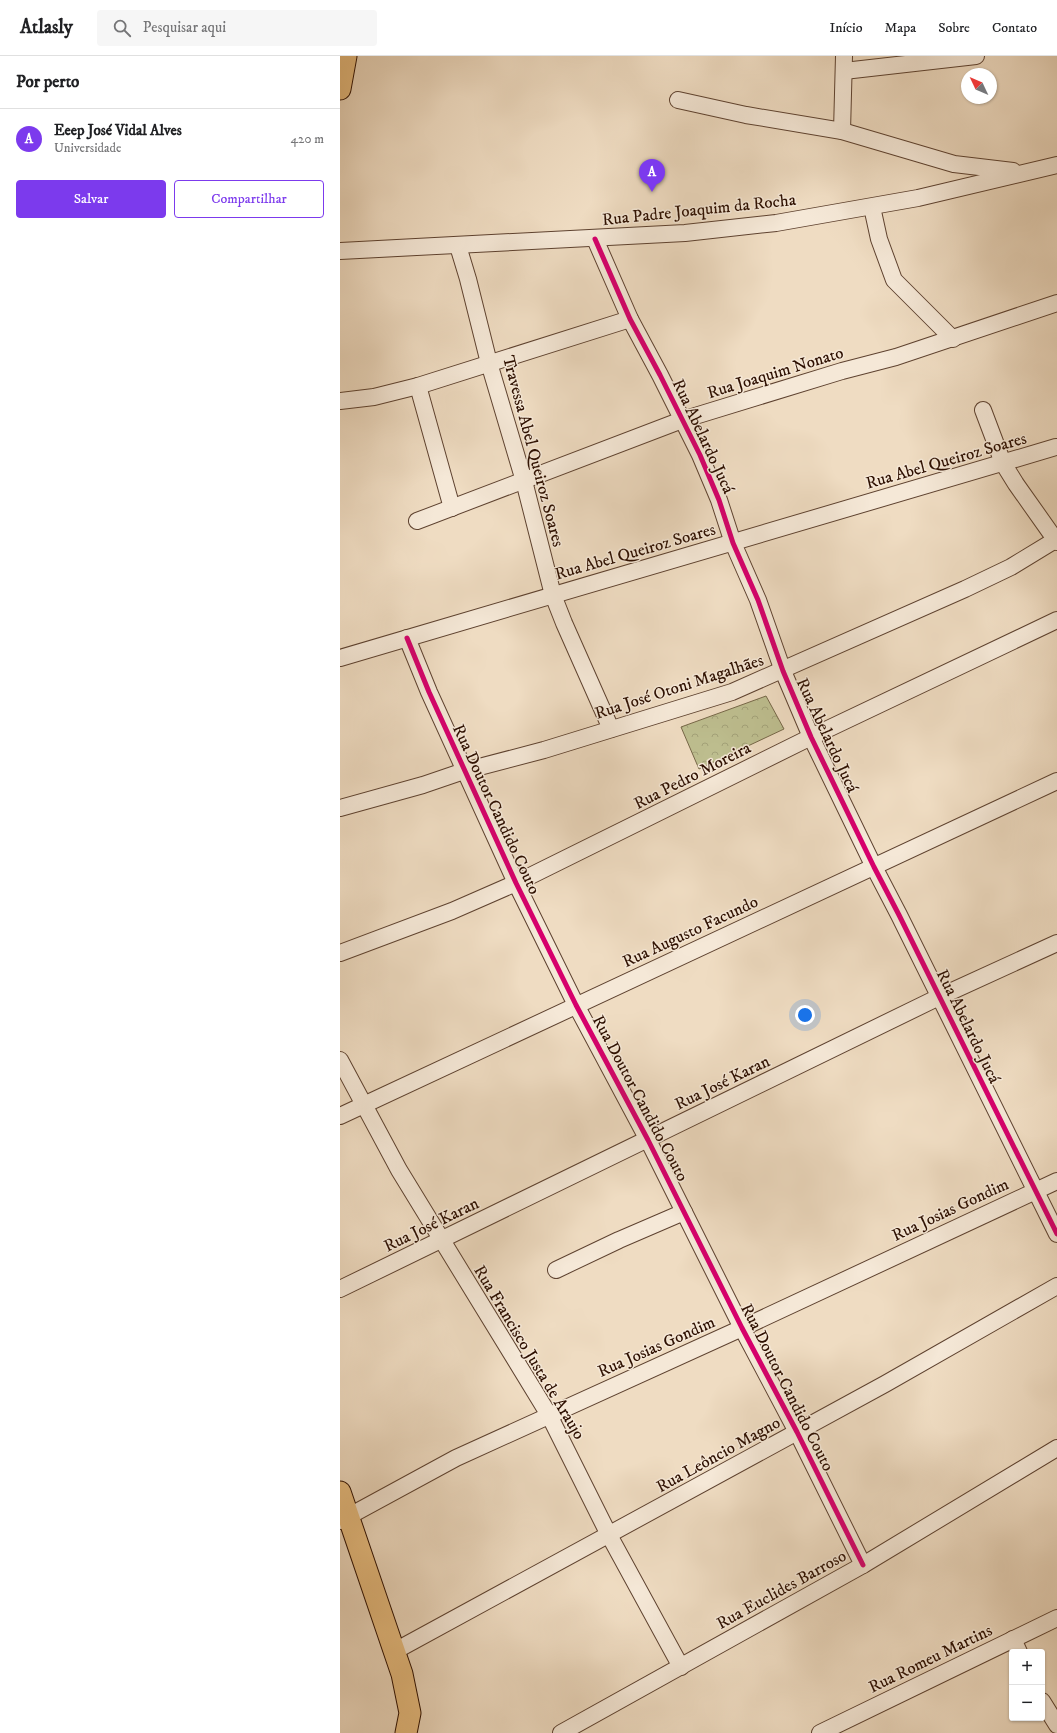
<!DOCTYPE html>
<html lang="pt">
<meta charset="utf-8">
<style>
:root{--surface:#fff;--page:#f6f6f6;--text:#202124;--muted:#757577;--line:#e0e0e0;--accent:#7c3aed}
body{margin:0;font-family:"IM FELL DW Pica",serif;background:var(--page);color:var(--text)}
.controls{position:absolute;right:12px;bottom:12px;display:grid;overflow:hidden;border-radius:4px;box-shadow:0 1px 3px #0004}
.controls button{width:36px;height:36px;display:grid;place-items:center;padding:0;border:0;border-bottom:1px solid var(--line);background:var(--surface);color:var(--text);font:20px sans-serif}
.compass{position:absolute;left:621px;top:12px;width:36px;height:36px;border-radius:50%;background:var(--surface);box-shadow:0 1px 3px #0004;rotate:314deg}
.you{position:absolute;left:465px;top:959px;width:14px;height:14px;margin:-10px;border:3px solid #fff;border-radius:50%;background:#1a73e8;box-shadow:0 0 0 6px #1a73e833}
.badge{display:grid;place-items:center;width:26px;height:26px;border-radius:50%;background:var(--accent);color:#fff;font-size:13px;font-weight:700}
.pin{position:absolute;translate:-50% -33px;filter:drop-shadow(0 1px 2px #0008)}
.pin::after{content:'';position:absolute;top:21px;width:14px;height:12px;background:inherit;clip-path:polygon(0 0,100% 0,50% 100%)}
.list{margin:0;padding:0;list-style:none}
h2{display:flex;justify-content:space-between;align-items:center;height:52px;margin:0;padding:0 16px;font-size:17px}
h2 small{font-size:13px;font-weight:400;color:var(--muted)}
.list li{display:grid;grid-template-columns:26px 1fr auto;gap:12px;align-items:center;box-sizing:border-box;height:60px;padding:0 16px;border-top:1px solid var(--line)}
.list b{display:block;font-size:15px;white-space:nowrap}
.list p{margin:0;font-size:13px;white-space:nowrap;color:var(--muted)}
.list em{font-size:13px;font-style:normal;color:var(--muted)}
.actions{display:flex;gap:8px;padding:12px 16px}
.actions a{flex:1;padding:9px 0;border:1px solid var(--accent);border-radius:4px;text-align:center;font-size:14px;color:var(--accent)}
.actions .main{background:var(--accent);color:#fff}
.icon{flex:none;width:22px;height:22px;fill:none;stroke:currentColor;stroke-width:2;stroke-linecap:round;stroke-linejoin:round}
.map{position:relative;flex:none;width:717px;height:1677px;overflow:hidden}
header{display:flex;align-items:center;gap:24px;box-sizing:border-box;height:56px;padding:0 20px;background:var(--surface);border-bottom:1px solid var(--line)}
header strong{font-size:19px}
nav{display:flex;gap:22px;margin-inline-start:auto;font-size:14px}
.search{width:280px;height:36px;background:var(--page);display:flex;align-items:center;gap:10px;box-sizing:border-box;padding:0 14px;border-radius:4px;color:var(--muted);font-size:15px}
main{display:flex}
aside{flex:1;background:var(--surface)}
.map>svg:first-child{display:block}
.forest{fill:url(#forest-crowns);stroke:#766748}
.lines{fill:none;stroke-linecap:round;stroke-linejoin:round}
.minor-casing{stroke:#5e4230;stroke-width:18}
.major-casing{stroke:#2d0f00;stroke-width:23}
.minor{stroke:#f5e8d7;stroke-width:16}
.major{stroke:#e8be81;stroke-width:21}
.cycleway-casing{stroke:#f5e8d7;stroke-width:8}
.cycleway{stroke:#d6006c;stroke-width:5}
.labels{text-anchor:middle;stroke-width:3;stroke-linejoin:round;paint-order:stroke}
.street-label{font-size:17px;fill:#2d0f00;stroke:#f5e8d7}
</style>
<header>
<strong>Atlasly</strong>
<div class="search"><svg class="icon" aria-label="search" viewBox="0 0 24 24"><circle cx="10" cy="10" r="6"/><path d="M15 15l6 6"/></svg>Pesquisar aqui</div>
<nav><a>Início</a><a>Mapa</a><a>Sobre</a><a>Contato</a></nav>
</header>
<main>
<aside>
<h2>Por perto<small></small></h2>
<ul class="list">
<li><span class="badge">A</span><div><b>Eeep José Vidal Alves</b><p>Universidade</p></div><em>420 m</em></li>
</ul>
<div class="actions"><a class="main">Salvar</a><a>Compartilhar</a></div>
</aside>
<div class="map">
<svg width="717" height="1677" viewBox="0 0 717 1677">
<defs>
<pattern id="forest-crowns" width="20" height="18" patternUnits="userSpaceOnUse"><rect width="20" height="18" fill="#bebf90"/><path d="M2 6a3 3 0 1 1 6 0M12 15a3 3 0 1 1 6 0" fill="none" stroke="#a4a37a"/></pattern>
</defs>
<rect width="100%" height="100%" fill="#efdcc2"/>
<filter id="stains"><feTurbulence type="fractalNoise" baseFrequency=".005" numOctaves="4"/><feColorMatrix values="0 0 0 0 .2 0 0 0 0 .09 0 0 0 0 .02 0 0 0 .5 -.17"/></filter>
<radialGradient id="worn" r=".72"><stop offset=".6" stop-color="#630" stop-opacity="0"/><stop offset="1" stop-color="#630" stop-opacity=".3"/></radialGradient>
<!-- forest -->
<polygon class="forest" points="426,640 444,673 359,713 341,671"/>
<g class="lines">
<!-- minor casing -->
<g class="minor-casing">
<g id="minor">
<polyline points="504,15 636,0"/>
<polyline points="338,44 406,59 502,75 614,108 673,115"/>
<polyline points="502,75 504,0"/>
<polyline points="532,151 539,183 554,224 613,283"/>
<polyline points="255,183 290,263 320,319 360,399 379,444 393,487 418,544 443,615 471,681 534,811 559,859 717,1178"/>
<polyline points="118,190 128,223 149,307 184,425 213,539 224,567 271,673"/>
<polyline points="0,195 345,177 436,167 578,142 717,109"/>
<polyline points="78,330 112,452"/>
<polyline points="0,345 34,341 78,330 290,263"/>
<polyline points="643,354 663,407 676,428 717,486"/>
<polyline points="77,465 342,364 502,315 556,301 717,247"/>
<polyline points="67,582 89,636 176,827 236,949 308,1084 402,1272 457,1376 523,1509"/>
<polyline points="0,602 716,391"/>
<polyline points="0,752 83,729 124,715 204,694 392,636 625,533 671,511 717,483"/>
<polyline points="0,897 112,855 176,827 471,681 717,564"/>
<polyline points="0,1004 59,1114 209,1359 269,1479 341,1611"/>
<polyline points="0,1060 717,725"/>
<polyline points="216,1214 279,1184 344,1156"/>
<polyline points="0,1233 599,941 717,887"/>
<polyline points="0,1465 116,1402 402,1272 717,1125"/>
<polyline points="673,1583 679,1596"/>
<polyline points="55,1595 545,1328 717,1230"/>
<polyline points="702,1645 717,1669"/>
<polyline points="221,1677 523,1509 717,1392"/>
<polyline points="480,1677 717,1562"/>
</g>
</g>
<!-- major casing -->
<g class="major-casing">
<g id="major">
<polyline points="0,33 6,0"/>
<polyline points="0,1436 62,1618 70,1657 66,1677"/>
</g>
</g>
<!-- minor -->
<use href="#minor" class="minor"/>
<!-- major -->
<use href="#major" class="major"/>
<!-- cycleway casing -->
<g class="cycleway-casing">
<g id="cycleway">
<polyline points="255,183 290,263 320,319 360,399 379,444 393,487 418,544 443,615 471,681 534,811 559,859 717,1178"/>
<polyline points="67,582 89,636 176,827 236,949 308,1084 402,1272 457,1376 523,1509"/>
</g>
</g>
<!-- cycleway -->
<use href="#cycleway" class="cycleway"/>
</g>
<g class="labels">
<!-- street labels -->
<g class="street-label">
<text transform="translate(359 153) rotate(-6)" y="6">Rua Padre Joaquim da Rocha</text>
<text transform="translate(435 316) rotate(-17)" y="6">Rua Joaquim Nonato</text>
<text transform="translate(364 380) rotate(65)" y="6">Rua Abelardo Jucá</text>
<text transform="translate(194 395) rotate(75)" y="6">Travessa Abel Queiroz Soares</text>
<text transform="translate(606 404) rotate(-16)" y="6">Rua Abel Queiroz Soares</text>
<text transform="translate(295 495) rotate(-16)" y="6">Rua Abel Queiroz Soares</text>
<text transform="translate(339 630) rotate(-18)" y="6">Rua José Otoni Magalhães</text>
<text transform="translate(488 679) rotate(65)" y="6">Rua Abelardo Jucá</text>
<text transform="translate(352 719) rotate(-27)" y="6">Rua Pedro Moreira</text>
<text transform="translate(157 753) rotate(65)" y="6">Rua Doutor Candido Couto</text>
<text transform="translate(350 875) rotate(-25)" y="6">Rua Augusto Facundo</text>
<text transform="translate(629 970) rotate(64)" y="6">Rua Abelardo Jucá</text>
<text transform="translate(382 1026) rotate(-26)" y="6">Rua José Karan</text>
<text transform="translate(301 1042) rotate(62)" y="6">Rua Doutor Candido Couto</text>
<text transform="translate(610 1153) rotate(-25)" y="6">Rua Josias Gondim</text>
<text transform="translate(91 1168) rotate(-26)" y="6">Rua José Karan</text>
<text transform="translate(316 1290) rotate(-24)" y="6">Rua Josias Gondim</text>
<text transform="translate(190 1296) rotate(59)" y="6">Rua Francisco Justa de Araujo</text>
<text transform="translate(448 1331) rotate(63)" y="6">Rua Doutor Candido Couto</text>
<text transform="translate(378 1398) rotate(-29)" y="6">Rua Leôncio Magno</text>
<text transform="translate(441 1533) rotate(-29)" y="6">Rua Euclides Barroso</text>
<text transform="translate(590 1602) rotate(-26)" y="6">Rua Romeu Martins</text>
</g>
</g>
<rect width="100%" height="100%" filter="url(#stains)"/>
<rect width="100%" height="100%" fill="url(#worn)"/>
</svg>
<div class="controls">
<button>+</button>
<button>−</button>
</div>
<svg class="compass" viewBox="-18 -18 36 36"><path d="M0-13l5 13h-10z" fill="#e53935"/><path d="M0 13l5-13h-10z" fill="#757577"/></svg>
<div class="you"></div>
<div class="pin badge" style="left:312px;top:136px">A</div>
</div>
</main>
